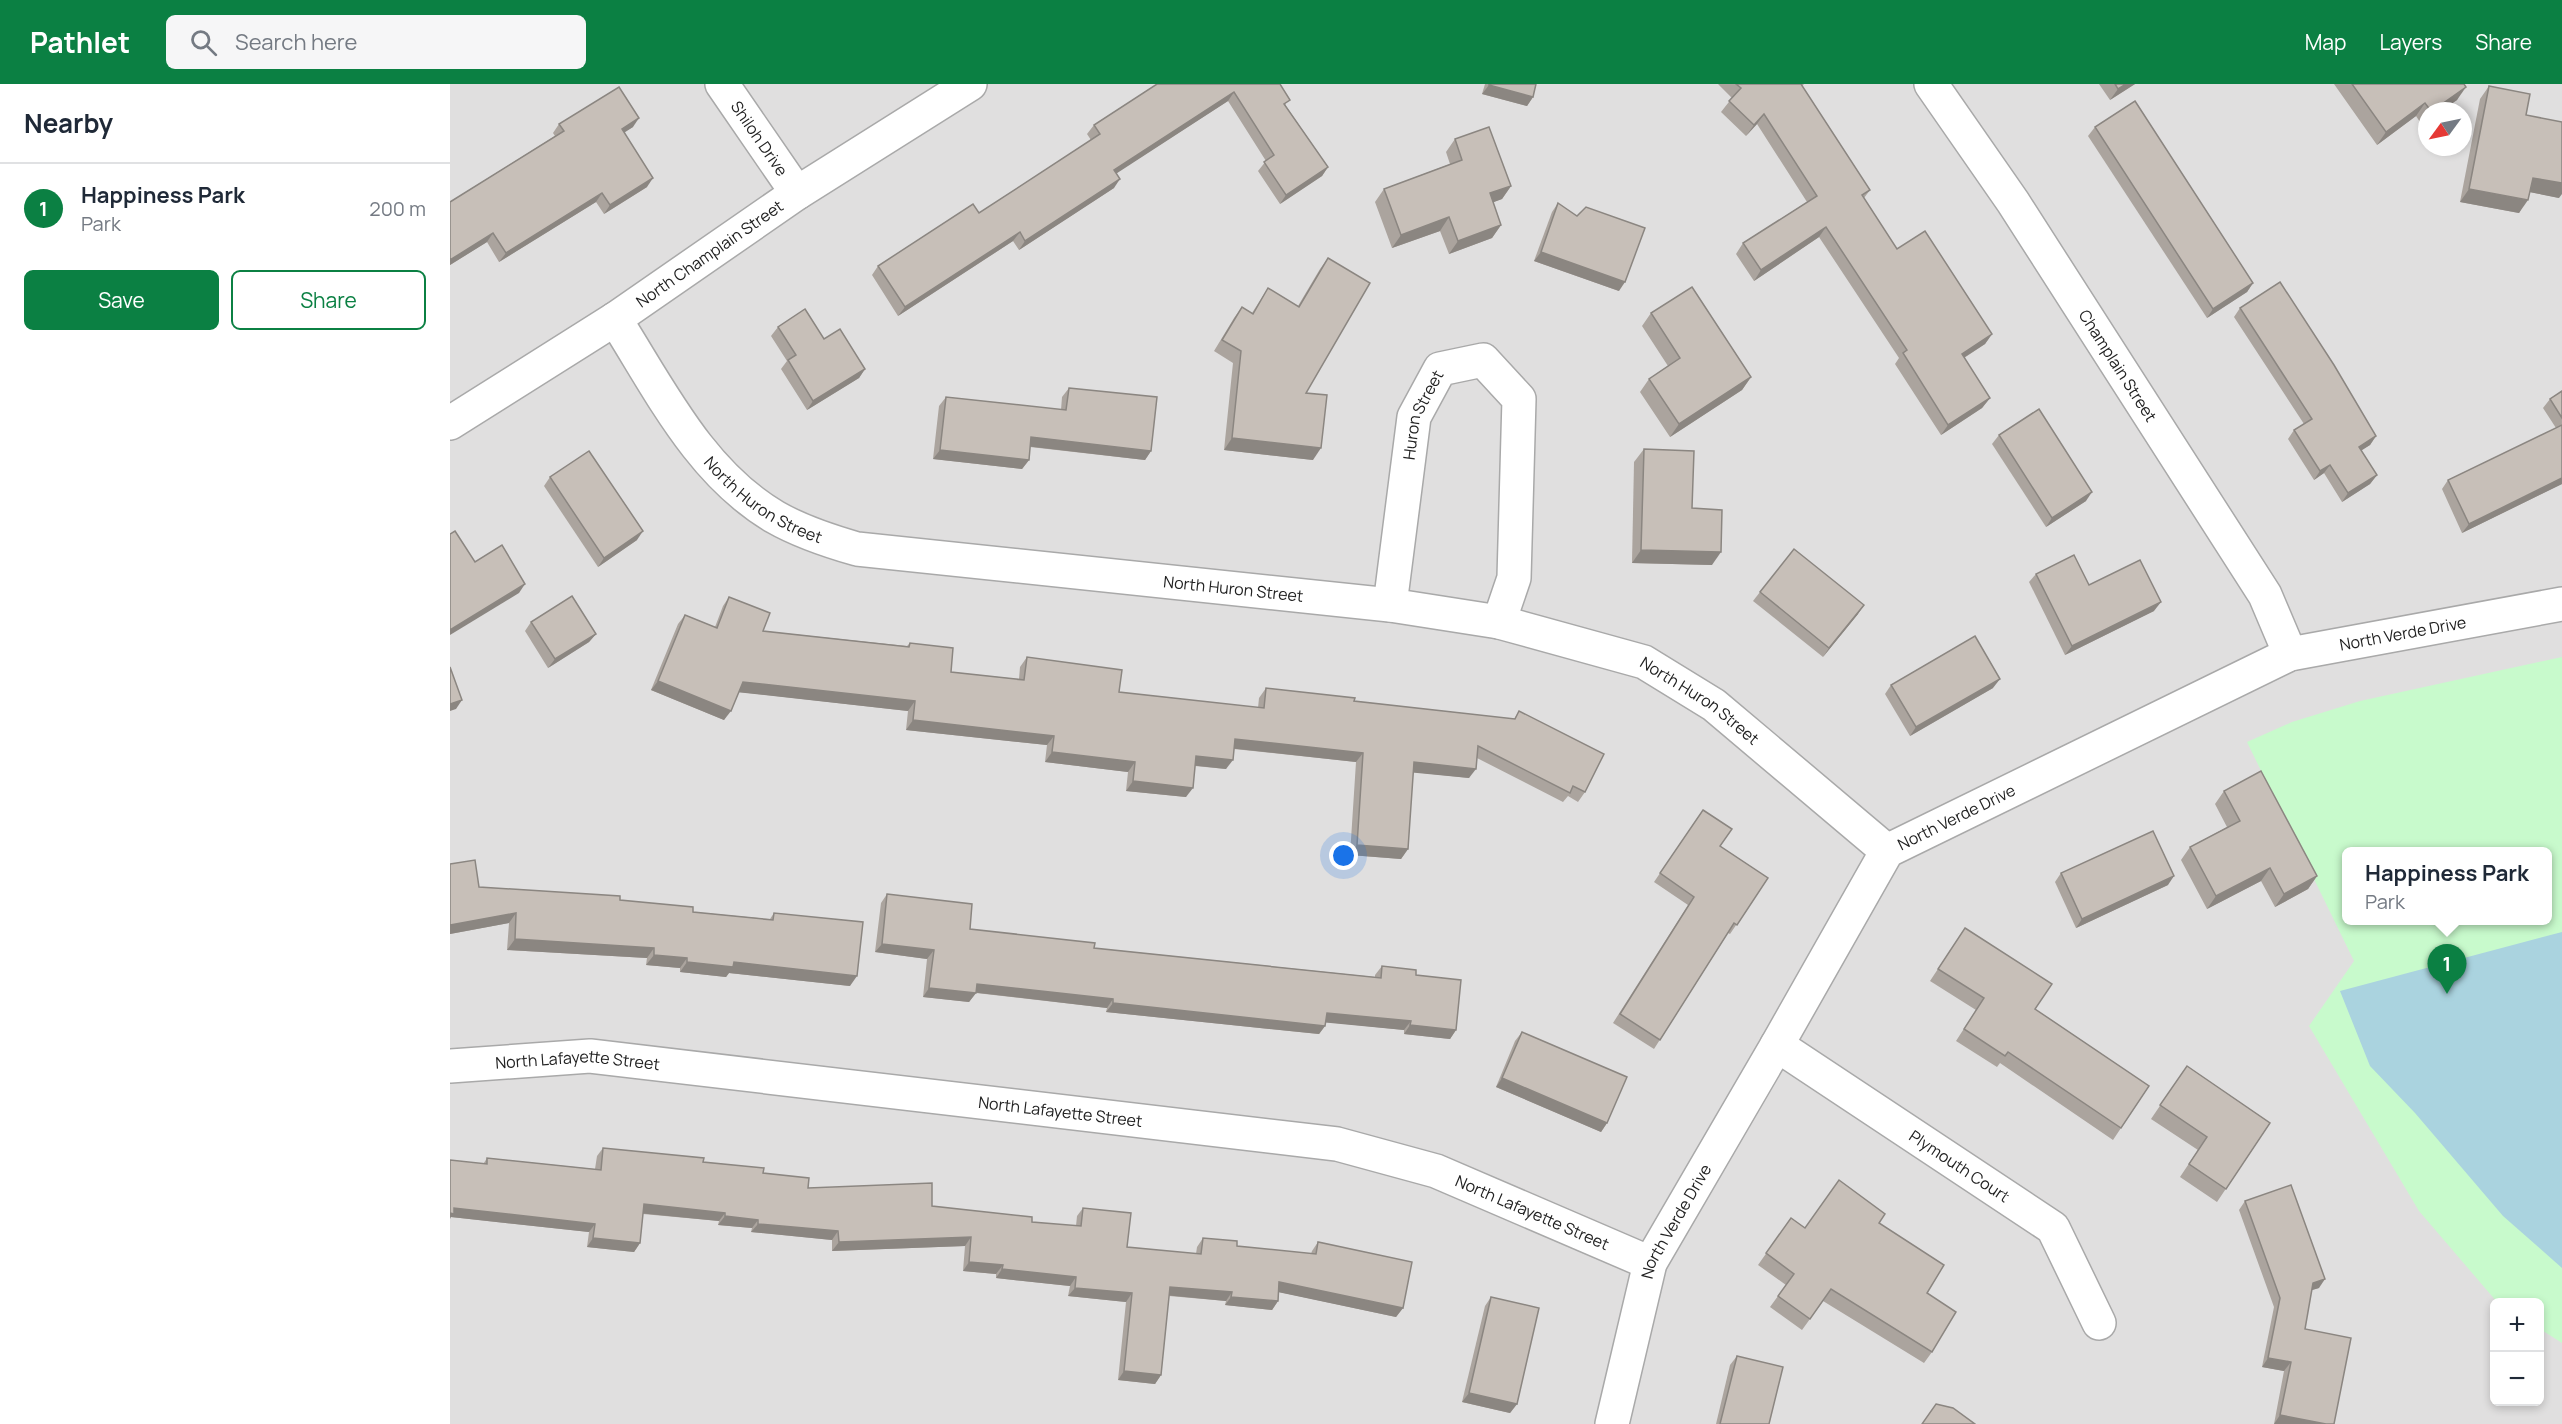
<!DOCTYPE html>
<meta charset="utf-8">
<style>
:root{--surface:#fff;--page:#f6f6f7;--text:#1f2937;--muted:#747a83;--line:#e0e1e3;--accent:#0b8043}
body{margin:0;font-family:Manrope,sans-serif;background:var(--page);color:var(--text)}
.controls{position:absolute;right:18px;bottom:18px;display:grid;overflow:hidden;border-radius:9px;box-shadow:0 3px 9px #0003}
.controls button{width:54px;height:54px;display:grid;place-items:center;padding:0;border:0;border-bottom:2px solid var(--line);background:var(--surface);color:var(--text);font:30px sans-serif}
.compass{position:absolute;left:1968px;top:18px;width:54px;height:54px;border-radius:50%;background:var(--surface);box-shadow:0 3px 9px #0003;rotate:237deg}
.you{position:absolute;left:894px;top:772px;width:21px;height:21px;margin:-15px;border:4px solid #fff;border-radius:50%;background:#1a73e8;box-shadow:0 0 0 9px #1a73e833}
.badge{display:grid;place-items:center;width:39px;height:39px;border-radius:50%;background:var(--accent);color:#fff;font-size:20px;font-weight:700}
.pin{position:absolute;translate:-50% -50px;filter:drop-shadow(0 2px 3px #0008)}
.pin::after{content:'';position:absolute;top:32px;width:21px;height:18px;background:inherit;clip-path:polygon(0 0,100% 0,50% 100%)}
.popup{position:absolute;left:1892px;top:763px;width:210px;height:78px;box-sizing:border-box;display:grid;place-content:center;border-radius:9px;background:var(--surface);filter:drop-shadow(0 2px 4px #0005);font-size:20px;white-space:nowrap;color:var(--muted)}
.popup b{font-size:22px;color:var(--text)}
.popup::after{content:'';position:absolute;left:50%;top:100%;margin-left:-12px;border:12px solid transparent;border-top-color:var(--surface)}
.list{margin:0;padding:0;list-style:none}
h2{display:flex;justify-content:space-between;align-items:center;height:78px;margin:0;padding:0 24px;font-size:26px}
h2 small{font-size:20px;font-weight:400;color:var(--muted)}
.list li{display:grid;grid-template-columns:39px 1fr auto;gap:18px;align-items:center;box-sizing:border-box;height:90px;padding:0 24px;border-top:2px solid var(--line)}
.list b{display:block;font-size:22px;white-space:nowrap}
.list p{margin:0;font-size:20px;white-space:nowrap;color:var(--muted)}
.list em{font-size:20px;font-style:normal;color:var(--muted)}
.actions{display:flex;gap:12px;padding:18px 24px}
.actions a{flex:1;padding:14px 0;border:2px solid var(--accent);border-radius:9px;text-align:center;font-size:21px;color:var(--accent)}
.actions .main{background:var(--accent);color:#fff}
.icon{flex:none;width:33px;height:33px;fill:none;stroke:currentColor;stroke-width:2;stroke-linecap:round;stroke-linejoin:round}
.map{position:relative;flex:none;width:2112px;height:1340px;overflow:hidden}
header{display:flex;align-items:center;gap:36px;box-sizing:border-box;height:84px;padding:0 30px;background:var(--accent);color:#fff}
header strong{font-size:28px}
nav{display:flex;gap:33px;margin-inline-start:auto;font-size:21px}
.search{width:420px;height:54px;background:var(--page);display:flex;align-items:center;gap:15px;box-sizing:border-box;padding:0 21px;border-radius:9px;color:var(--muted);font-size:22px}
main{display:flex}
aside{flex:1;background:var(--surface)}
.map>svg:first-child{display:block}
.residential{fill:#e0dfdf;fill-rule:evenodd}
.park{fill:#c8facc;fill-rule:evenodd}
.water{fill:#aad3df}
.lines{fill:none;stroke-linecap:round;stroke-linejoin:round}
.minor-casing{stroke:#a9a9a9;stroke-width:36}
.minor{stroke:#fff;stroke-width:33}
.wall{fill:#aba49e}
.shaded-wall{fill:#8b8681}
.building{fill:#c7bfb8;stroke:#8b8681;stroke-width:1.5}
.labels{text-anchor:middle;stroke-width:5;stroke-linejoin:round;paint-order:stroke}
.street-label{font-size:16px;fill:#222;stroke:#fff}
</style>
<header>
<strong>Pathlet</strong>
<div class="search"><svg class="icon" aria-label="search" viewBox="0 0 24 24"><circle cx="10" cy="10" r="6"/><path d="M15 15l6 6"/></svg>Search here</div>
<nav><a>Map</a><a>Layers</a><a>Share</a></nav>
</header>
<main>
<aside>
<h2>Nearby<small></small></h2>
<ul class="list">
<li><span class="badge">1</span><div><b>Happiness Park</b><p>Park</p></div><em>200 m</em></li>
</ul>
<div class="actions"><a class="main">Save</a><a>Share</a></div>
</aside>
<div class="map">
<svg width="2112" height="1340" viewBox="0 0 2112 1340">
<rect width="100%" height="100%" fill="#f2efe9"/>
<!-- residential -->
<path class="residential" d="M0,0H2112V1340H0ZM1977,27H2013V63H1977ZM1896,768H2098V836H1896ZM2044,1218H2090V1318H2044Z"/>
<!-- park -->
<path class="park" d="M2112,573V1259L2090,1245V1218H2047L1969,1127L1859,942L1904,877L1797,658L1842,638L1910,617ZM1896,768H2098V836H1896Z"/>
<!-- water -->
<polygon class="water" points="2112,848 2112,1184 2053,1132 1965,1029 1920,982 1890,907"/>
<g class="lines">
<!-- minor casing -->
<g class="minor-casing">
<g id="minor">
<path id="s1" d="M272,0L347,109"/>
<path id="s2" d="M1481,0L1563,118L1815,511L1840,570"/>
<path id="s3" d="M165,235C210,306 250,389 325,433C351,448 379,457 407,465L940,521L1049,538L1194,578L1264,621L1437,767"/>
<path id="s4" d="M0,339L165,235L347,109L520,0"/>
<path id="s5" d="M940,521L964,333L990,285L1033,276L1069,315L1064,494L1049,538"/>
<path id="s6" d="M1327,961L1603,1144L1649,1239"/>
<path id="s7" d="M0,982L140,972L887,1060L986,1087L1200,1179"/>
<path id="s8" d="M1162,1340L1200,1179L1327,961L1437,767L1840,570L2112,520"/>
</g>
</g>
<!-- minor -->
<use href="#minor" class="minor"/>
</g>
<!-- wall -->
<g class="wall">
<polygon points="707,0 830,0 836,22 878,83 872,92 830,120 808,87 816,77 778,17 666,89 664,104 569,166 563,157 448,232 422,191 428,182 529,129 641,56 637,50 644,41"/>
<polygon points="1035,0 1086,0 1083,13 1077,22 1032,10"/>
<polygon points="1268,0 1354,0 1352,2 1420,106 1414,114 1447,165 1542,250 1535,260 1514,274 1540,314 1532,324 1491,351 1445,280 1449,274 1369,153 1304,197 1286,170 1293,159 1357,118 1307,40 1296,52 1271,28 1282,14"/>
<polygon points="1649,0 1685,0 1660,16"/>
<polygon points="1884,0 2014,0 2007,16 1991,27 1977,27 1977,37 1972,41 1966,32 1927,61"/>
<polygon points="2039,2 2076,31 2109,114 2080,108 2069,129 2010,118 2030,15"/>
<polygon points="109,40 183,43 174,48 197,103 154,130 146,118 49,178 37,158 0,181 0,118 105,52 103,49"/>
<polygon points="1645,43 1803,199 1797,208 1757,234 1638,52"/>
<polygon points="1005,55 1061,102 1052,115 1043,118 1051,141 1042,154 999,170 990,147 942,164 925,118 934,105 1000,80 996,68"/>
<polygon points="1108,119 1169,207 1084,177 1102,128"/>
<polygon points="878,174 856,309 863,376 774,366 783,279 764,267 784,234 792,223 802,229 818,204 848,222 870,185"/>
<polygon points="1790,224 1926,352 1920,361 1911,366 1927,391 1920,400 1892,418 1874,389 1864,396 1838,355 1844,346 1854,340 1784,233"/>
<polygon points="1201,229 1301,293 1292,306 1220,353 1190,308 1199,295 1218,282 1192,242"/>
<polygon points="328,243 415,285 409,294 357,326 331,285 337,277 321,252"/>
<polygon points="619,304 701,367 695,376 580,363 579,376 572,385 483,375 489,322 496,313 611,326 612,313"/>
<polygon points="2112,307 2112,400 2012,449 1992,405 1998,396 2106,344 2093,324 2100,315"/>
<polygon points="1549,351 1636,417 1596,443 1542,360"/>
<polygon points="1194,365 1242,424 1262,481 1182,479 1184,378"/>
<polygon points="100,393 187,456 148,483 94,402"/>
<polygon points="1586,490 1639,501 1704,527 1615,571 1579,498"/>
<polygon points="1310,508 1408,530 1373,573 1303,517"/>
<polygon points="279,513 313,547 457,562 460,559 501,588 569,595 570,583 577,573 669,608 808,624 809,614 816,604 904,617 1064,635 1069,627 1135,708 1128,718 1118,712 1113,718 1027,674 1019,694 963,688 958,765 951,775 900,771 906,678 784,665 776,685 745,682 736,713 676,707 678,688 595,678 597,661 456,646 458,627 289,608 274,636 201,606 228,540 235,531 265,543 273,522"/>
<polygon points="81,538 146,550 139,558 98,584 75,547"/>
<polygon points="1441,601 1543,604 1460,652 1435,610"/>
<polygon points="1774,707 1867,792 1858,805 1825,823 1811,797 1757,825 1731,776 1740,763 1777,743 1765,720"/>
<polygon points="1253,726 1270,762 1318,794 1280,850 1278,849 1204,965 1163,939 1238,821 1204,798"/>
<polygon points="0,780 29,803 170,816 243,828 320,835 324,829 400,902 279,889 276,893 230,888 230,884 196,881 197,874 57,866 59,839 0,850"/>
<polygon points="1611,789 1718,801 1626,844 1605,798"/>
<polygon points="437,810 520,845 644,864 925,893 925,891 932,882 966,891 1006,946 1000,955 954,950 954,946 876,938 875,942 869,950 656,928 657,924 526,909 519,918 473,913 477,875 425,868 431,819"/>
<polygon points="1515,844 1585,925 1699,1002 1663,1056 1550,979 1547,983 1506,957 1526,926 1480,897"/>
<polygon points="1072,948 1157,1039 1151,1048 1046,1003 1065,957"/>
<polygon points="1737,982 1820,1039 1767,1118 1730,1093 1748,1066 1701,1035"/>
<polygon points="153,1064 253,1078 313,1089 358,1104 582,1138 626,1142 627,1132 633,1124 677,1163 746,1170 747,1163 753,1154 787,1162 861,1170 862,1167 868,1158 953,1224 946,1233 829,1208 828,1217 822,1226 775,1221 776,1217 719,1212 711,1291 705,1300 668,1296 676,1218 618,1212 620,1202 546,1194 546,1190 513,1187 515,1162 382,1167 382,1156 301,1148 302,1144 268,1141 269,1137 193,1130 190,1159 184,1168 137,1163 139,1148 1,1133 37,1074 145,1085 147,1072"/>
<polygon points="1795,1117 1869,1204 1861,1206 1855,1245 1884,1340 1824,1340 1834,1287 1812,1283 1824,1223 1789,1126"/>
<polygon points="1341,1134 1355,1144 1429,1140 1477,1209 1482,1268 1474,1279 1373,1217 1352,1246 1320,1223 1336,1201 1308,1181"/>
<polygon points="1041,1213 1067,1320 1060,1329 1012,1318 1035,1222"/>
<polygon points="1287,1272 1319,1340 1266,1340 1280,1281"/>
</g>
<!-- shaded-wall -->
<g class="shaded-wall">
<polygon points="1676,0 1685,0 1660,16 1668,5"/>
<polygon points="1039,1 1083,13 1077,22 1032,10"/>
<polygon points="2016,3 2007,16 1991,27 1982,27"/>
<polygon points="784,8 778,17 658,95 664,86"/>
<polygon points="1975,19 1966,32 1927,61 1936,48"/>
<polygon points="1314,30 1307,40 1296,52 1304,41"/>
<polygon points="189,34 183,43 166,54 172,45"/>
<polygon points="878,83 872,92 830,120 836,111"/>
<polygon points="203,94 197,103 154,130 160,121"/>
<polygon points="2083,94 2112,99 2112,110 2109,114 2074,107"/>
<polygon points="670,95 664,104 569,166 575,157"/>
<polygon points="1061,102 1052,115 1031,123 1040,109"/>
<polygon points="2019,105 2078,116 2069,129 2010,118"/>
<polygon points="152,109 146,118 49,178 56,169"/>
<polygon points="999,133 990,147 942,164 951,151"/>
<polygon points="1051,141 1042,154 999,170 1008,157"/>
<polygon points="1376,143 1369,153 1304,197 1311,186"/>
<polygon points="570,148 563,157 448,232 455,223"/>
<polygon points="43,149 37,158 0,181 0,176"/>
<polygon points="1091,168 1175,198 1169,207 1084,177"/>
<polygon points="1803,199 1797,208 1757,234 1763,225"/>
<polygon points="1542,250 1535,260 1504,280 1512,270"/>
<polygon points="415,285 409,294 357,326 363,317"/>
<polygon points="1301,293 1292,306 1220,353 1229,340"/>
<polygon points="1540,314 1532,324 1491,351 1498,341"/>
<polygon points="1926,352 1920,361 1903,372 1909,363"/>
<polygon points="581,353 701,367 695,376 575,362"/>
<polygon points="782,354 871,364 863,376 774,366"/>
<polygon points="490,366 579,376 572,385 483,375"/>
<polygon points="1880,381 1874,389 1864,396 1870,387"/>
<polygon points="1927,391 1920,400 1892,418 1898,409"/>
<polygon points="2112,394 2112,400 2012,449 2019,440"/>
<polygon points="1642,408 1636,417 1596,443 1602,434"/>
<polygon points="193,447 187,456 148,483 154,474"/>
<polygon points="1191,466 1271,468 1262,481 1182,479"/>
<polygon points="75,500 69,509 0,551 0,546"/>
<polygon points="1711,518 1704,527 1615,571 1622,562"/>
<polygon points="1414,521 1408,530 1373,573 1379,564"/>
<polygon points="146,550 139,558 98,584 105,575"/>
<polygon points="1550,595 1543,604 1460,652 1466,643"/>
<polygon points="208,597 281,627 274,636 201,606"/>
<polygon points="293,598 465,617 458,627 286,608"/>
<polygon points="12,616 6,625 0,627 0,620"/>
<polygon points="463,636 604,652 597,661 456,646"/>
<polygon points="785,655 913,669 906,678 778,664"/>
<polygon points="602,668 685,678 678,688 595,678"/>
<polygon points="746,672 783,676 776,685 739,681"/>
<polygon points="964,678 1026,685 1019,694 957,688"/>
<polygon points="683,697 743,704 736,713 676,707"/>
<polygon points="907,761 958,765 951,775 900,771"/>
<polygon points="1820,784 1811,797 1757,825 1766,812"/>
<polygon points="1724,792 1718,801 1626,844 1632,835"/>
<polygon points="1867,792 1858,805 1825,823 1834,810"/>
<polygon points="66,829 59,839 0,850 0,841"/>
<polygon points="65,855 204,864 197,874 57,866"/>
<polygon points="432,860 484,866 477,875 425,868"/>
<polygon points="204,871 237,874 230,884 196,881"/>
<polygon points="237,878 284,878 407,892 400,902 279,889 276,893 230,888"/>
<polygon points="527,900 663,915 657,924 520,908"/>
<polygon points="479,904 526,909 519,918 473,913"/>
<polygon points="663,919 875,942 869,950 656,928"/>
<polygon points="877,929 961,937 954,946 870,938"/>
<polygon points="960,941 1006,946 1000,955 954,950"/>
<polygon points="1052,994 1157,1039 1151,1048 1046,1003"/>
<polygon points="194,1120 275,1129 269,1137 188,1129"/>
<polygon points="4,1124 145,1140 139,1148 1,1133 0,1135 0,1129"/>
<polygon points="275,1132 308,1136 302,1144 268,1141"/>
<polygon points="308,1140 388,1147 382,1156 301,1148"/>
<polygon points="521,1153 515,1162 382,1167 389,1158"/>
<polygon points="143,1154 190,1159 184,1168 137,1163"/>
<polygon points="519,1178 553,1181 546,1190 513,1187"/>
<polygon points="552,1185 626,1193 620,1202 546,1194"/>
<polygon points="1875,1195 1869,1204 1856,1208 1863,1199"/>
<polygon points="829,1198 953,1224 946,1233 823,1207"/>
<polygon points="720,1203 782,1208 776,1217 714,1211"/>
<polygon points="625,1204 682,1209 676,1218 618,1212"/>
<polygon points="781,1213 828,1217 822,1226 775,1221"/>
<polygon points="1818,1274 1841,1278 1834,1287 1812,1283"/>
<polygon points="674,1287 711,1291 705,1300 668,1296"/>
<polygon points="1019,1309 1067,1320 1060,1329 1012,1318"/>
<polygon points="1830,1331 1876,1340 1824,1340"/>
</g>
<!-- building -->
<g class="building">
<polygon points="707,0 830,0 840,16 834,20 878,83 836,111 814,78 824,71 784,8 664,86 670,95 575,157 570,148 455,223 428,182 523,120 529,129 650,50 644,41"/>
<polygon points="1039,0 1086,0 1083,13 1039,1"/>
<polygon points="1286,0 1351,0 1420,106 1412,111 1447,165 1475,147 1542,250 1512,270 1540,314 1498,341 1453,269 1457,266 1376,143 1311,186 1293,159 1367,112 1314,30 1304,41 1279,17 1291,4"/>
<polygon points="1665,0 1676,0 1668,5"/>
<polygon points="1902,0 2014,0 2016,3 1982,27 1981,27 1975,19 1936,48"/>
<polygon points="2039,2 2080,10 2076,31 2112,38 2112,99 2083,94 2078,116 2019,105"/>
<polygon points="169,3 189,34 172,45 203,94 160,121 152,109 56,169 43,149 0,176 0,118 114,47 109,40"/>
<polygon points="1685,17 1803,199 1763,225 1645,43"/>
<polygon points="1039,43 1061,102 1040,109 1051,141 1008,157 999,133 951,151 934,105 1012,76 1005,55"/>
<polygon points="1108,119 1127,132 1136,123 1195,144 1175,198 1091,168"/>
<polygon points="878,174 920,199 856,309 877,311 871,364 782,354 791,267 772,256 792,223 803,230 818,204 849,223"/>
<polygon points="1830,198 1884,281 1926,352 1909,363 1927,391 1898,409 1880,381 1870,387 1844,346 1862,335 1790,224"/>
<polygon points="1242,203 1301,293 1229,340 1199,295 1230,274 1201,229"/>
<polygon points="355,225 374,255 390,245 415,285 363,317 338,276 346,271 328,243"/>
<polygon points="619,304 707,313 701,367 581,353 579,376 490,366 496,313 616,326"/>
<polygon points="2112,307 2112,334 2100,315"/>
<polygon points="1589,325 1642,408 1602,434 1549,351"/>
<polygon points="2112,341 2112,394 2019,440 1998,396"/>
<polygon points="1194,365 1244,367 1242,424 1272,426 1271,468 1191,466"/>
<polygon points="139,367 193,447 154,474 100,393"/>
<polygon points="5,447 25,478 52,461 75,500 0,546 0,450"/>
<polygon points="1344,465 1414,521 1379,564 1310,508"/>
<polygon points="1624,471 1639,501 1690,476 1711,518 1622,562 1586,490"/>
<polygon points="122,512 146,550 105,575 81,538"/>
<polygon points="279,513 320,529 313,547 459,563 460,559 503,564 501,588 574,596 577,573 672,586 669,608 814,624 816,604 905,614 904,617 1065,635 1069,627 1154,670 1135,708 1123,702 1120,709 1028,662 1026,685 964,678 958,765 907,761 913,669 785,655 783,676 746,672 743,704 683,697 685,678 602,668 604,652 463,636 465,617 293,598 281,627 208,597 235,531 267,544"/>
<polygon points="1525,552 1550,595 1466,643 1441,601"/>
<polygon points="0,583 12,616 0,620"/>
<polygon points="1811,687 1867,792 1834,810 1820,784 1766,812 1740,763 1790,737 1774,707"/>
<polygon points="1253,726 1282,745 1270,762 1318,794 1287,841 1284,839 1210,956 1170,930 1244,813 1210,789"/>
<polygon points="1703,747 1724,792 1632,835 1611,789"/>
<polygon points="25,776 29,803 170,812 170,816 243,823 243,828 323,836 324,829 413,838 407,892 284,878 283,883 237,878 237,874 204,871 204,864 65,855 66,829 0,841 0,780"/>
<polygon points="437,810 522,820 520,845 645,859 644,864 931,894 932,882 966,886 966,891 1011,896 1006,946 960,941 961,937 877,929 875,942 663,919 663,915 527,900 526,909 479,904 484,866 432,860"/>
<polygon points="1515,844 1602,900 1585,925 1699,1002 1671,1044 1558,968 1555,972 1514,945 1534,914 1488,885"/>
<polygon points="1072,948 1177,993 1157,1039 1052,994"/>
<polygon points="1737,982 1820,1039 1776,1105 1739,1080 1757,1053 1710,1021"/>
<polygon points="153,1064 254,1074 253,1078 314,1084 313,1089 359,1094 358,1104 482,1099 482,1122 582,1133 582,1138 631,1142 633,1124 681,1129 677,1163 751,1170 753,1154 787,1157 787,1162 866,1170 868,1158 962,1178 953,1224 829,1198 828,1217 781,1213 782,1208 720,1203 711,1291 674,1287 682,1209 625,1204 626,1193 552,1185 553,1181 519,1178 521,1153 389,1158 388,1147 308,1140 308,1136 275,1132 275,1129 194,1120 190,1159 143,1154 145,1140 4,1124 4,1130 0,1129 0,1076 37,1080 37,1074 151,1086"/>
<polygon points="1389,1096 1435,1130 1429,1139 1494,1181 1477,1209 1506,1228 1482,1268 1381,1205 1360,1235 1328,1212 1344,1190 1316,1169 1341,1134 1355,1144"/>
<polygon points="1841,1101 1875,1195 1863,1199 1855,1245 1901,1254 1884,1340 1876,1340 1830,1331 1841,1278 1818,1274 1830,1214 1795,1117"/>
<polygon points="1041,1213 1089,1224 1067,1320 1019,1309"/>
<polygon points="1287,1272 1333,1283 1319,1340 1270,1340"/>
<polygon points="1486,1320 1503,1324 1525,1340 1472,1340"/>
</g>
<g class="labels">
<!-- street labels -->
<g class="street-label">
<text dy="6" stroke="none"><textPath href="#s1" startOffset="66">Shiloh Drive</textPath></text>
<text dy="6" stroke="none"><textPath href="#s4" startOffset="310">North Champlain Street</textPath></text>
<text dy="6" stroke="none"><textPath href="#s2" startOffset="338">Champlain Street</textPath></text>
<text dy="6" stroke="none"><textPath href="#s5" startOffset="194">Huron Street</textPath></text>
<text dy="6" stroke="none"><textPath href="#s3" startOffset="238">North Huron Street</textPath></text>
<text dy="6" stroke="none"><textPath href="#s3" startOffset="724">North Huron Street</textPath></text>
<text dy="6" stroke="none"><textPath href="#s8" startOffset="1204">North Verde Drive</textPath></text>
<text dy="6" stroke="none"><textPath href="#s3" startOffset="1210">North Huron Street</textPath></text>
<text dy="6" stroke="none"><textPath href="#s8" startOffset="718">North Verde Drive</textPath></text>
<text dy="6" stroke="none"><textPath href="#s7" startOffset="128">North Lafayette Street</textPath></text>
<text dy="6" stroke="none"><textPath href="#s7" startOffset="614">North Lafayette Street</textPath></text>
<text dy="6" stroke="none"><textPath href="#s6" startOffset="219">Plymouth Court</textPath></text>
<text dy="6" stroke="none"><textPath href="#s7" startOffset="1100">North Lafayette Street</textPath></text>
<text dy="6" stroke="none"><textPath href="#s8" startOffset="214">North Verde Drive</textPath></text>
</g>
</g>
</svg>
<div class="controls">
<button>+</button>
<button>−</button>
</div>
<svg class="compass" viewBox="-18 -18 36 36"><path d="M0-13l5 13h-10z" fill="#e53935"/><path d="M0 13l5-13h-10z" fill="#747a83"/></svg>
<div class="you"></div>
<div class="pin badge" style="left:1997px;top:910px">1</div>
<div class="popup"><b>Happiness Park</b>Park</div>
</div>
</main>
